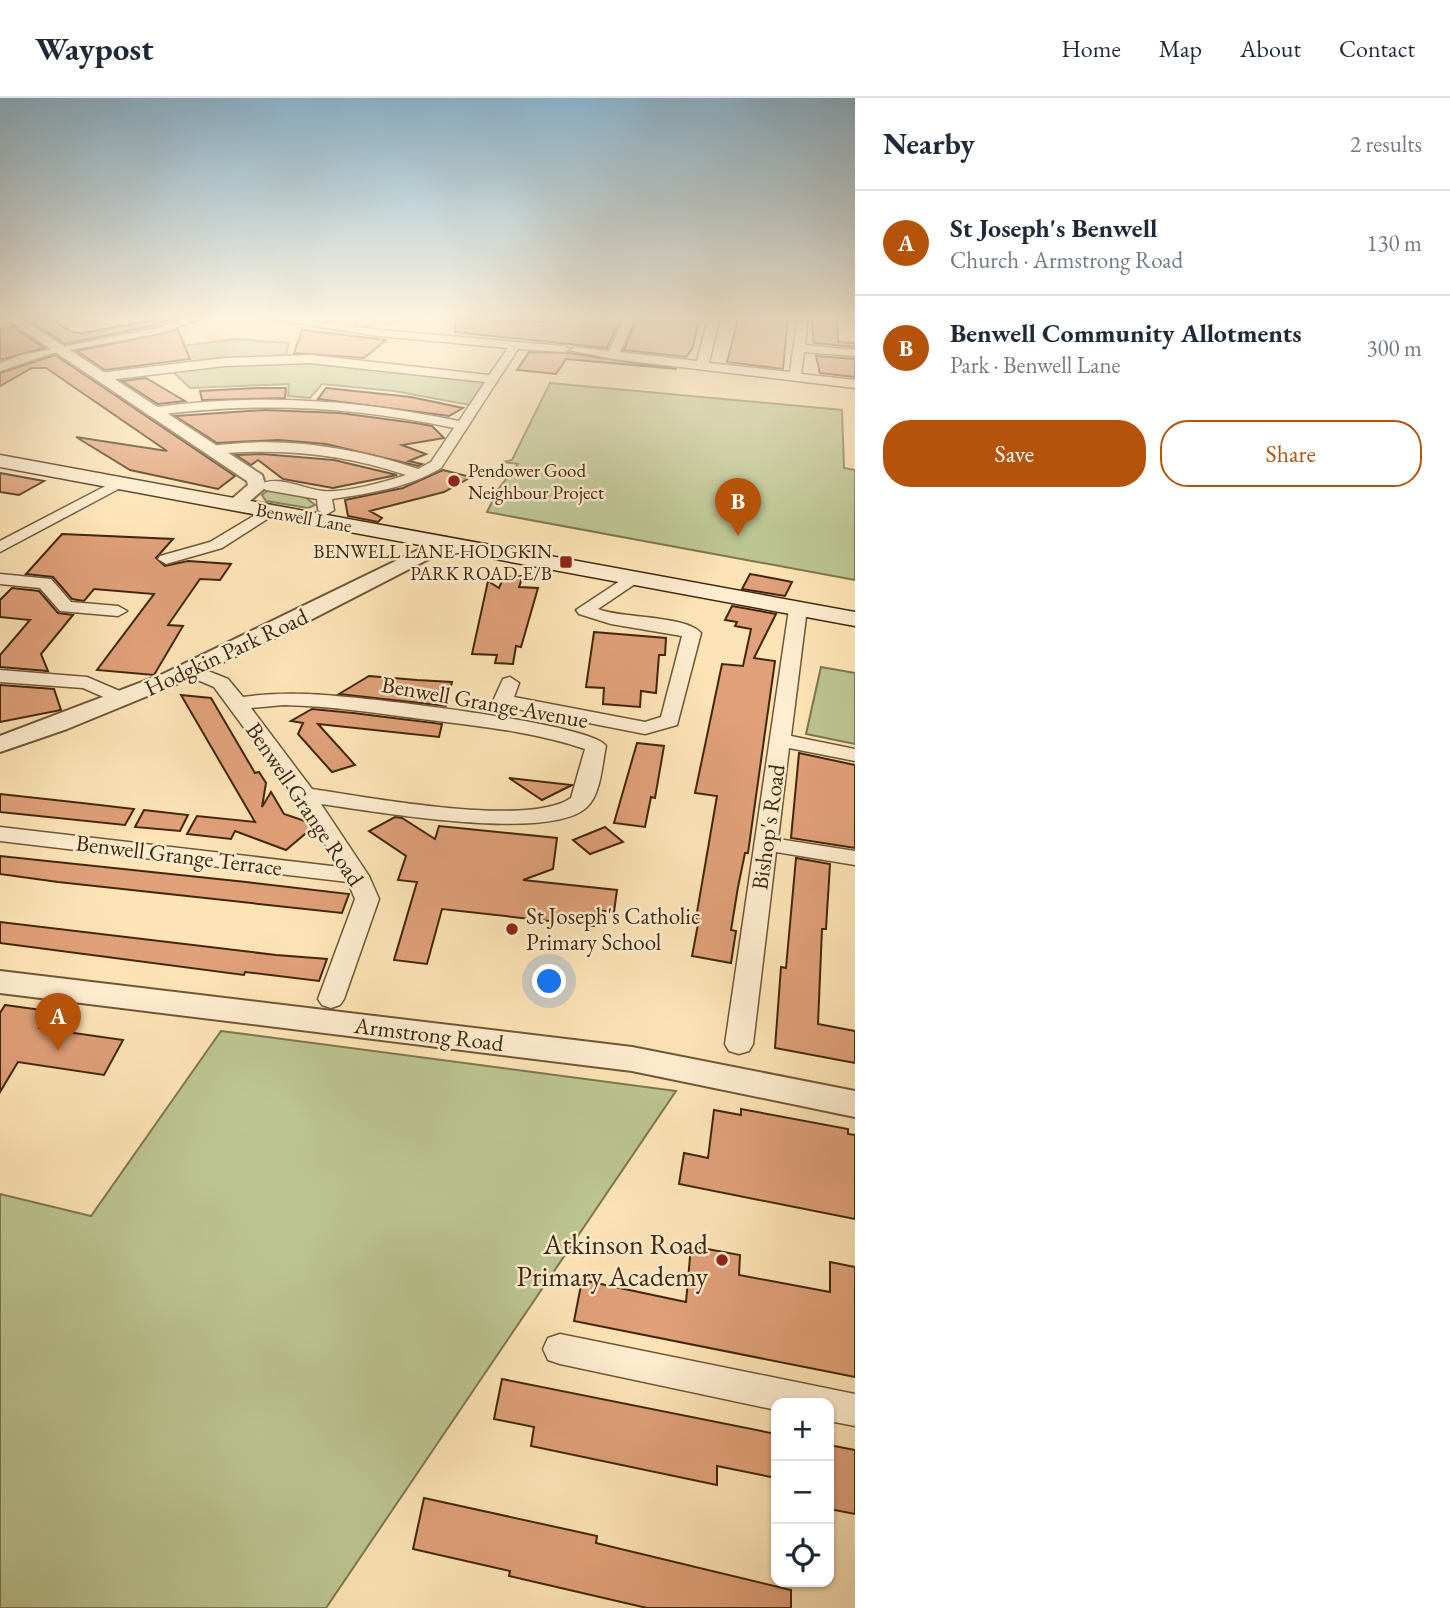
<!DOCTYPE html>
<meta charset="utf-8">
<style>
:root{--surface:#fff;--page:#f2f2f3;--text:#1f2937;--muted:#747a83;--line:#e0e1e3;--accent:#b45309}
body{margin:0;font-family:"EB Garamond",serif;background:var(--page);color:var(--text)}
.controls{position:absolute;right:21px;bottom:21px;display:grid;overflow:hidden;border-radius:14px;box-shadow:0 2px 5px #0004}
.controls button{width:63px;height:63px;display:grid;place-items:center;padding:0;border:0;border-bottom:2px solid var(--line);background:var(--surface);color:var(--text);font:35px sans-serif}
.you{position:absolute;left:550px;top:884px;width:24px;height:24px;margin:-18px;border:5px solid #fff;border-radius:50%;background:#1a73e8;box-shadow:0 0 0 10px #1a73e833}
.badge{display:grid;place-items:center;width:46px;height:46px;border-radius:50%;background:var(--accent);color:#fff;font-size:23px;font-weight:700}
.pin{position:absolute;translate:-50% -58px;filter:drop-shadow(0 2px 4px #0008)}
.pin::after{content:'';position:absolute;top:37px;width:24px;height:21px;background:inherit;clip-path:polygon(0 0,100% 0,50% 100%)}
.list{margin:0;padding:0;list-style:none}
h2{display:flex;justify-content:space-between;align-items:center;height:91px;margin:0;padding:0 28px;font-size:30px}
h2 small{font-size:23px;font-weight:400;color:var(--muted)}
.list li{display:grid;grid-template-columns:46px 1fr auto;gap:21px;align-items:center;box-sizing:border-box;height:105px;padding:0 28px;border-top:2px solid var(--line)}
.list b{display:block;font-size:26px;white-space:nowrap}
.list p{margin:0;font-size:23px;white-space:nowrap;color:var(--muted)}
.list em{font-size:23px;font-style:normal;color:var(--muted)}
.actions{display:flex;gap:14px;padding:21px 28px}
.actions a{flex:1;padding:16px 0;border:2px solid var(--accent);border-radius:28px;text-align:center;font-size:24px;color:var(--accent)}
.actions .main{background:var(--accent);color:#fff}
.icon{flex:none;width:38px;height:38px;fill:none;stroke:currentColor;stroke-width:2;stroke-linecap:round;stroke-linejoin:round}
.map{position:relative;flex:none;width:855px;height:1510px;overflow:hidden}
header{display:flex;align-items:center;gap:42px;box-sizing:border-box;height:98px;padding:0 35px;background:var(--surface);border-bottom:2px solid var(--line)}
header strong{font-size:33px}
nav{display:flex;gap:38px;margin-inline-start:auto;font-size:24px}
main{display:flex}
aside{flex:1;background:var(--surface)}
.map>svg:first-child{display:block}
.green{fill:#bcc591;stroke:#7f764e;stroke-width:2}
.building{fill:#e0a079;stroke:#42260a;stroke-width:2}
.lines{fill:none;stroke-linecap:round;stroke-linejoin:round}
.minor-casing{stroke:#715635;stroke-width:3}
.tertiary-casing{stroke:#715635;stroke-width:4}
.secondary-casing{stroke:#42260a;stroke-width:3}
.minor{fill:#feedd0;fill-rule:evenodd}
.tertiary{fill:#feedd0;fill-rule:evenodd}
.secondary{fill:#feedd0;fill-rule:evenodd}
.poi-dot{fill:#8f2418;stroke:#feedd0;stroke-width:2.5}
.labels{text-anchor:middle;stroke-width:5;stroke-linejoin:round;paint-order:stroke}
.far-poi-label{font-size:19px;fill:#42260a;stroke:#feedd0;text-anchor:start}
.far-street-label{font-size:19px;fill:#42260a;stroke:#feedd0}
.street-label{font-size:23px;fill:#42260a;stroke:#feedd0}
.poi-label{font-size:23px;fill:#42260a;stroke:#feedd0;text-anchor:start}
.near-poi-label{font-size:28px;fill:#42260a;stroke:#feedd0;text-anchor:end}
</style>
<header>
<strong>Waypost</strong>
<nav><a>Home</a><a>Map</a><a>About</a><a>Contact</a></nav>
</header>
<main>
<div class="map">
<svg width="855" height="1510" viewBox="0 0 855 1510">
<rect width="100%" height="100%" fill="#fde4b6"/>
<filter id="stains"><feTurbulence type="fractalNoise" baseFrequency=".00286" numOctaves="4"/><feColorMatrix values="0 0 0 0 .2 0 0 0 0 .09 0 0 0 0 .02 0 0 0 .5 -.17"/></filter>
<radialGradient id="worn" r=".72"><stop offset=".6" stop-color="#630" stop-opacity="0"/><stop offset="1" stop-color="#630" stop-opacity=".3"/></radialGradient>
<!-- green -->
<g class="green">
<polygon points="235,241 289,245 285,261 491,282 470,307 394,293 322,286 310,300 288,298 289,286 190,290 170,271 194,268 182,248"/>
<polygon points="550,285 842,312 844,370 855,372 855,482 487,414 499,390 518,366 503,364 512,362"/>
<polygon points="268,392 304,398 315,407 308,410 266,403 262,397"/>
<polygon points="821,569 855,575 855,646 806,636"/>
<polygon points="221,933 676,993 326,1510 0,1510 0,1096 91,1118"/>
</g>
<!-- building -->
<g class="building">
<polygon points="182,217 156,227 65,246 33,225 52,222 72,234 82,235"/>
<polygon points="551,217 622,217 607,250 455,234 455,221 543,224"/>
<polygon points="638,217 701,217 692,251 686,259 624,252"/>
<polygon points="739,217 788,217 783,271 727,264"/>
<polygon points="811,217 837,217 838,244 855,245 855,249 814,245"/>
<polygon points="13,229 44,250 0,262 0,231"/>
<polygon points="178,232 190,261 105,272 77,253"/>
<polygon points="302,232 386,242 364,260 294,255"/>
<polygon points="529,254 569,255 677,271 566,261 556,276 517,272"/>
<polygon points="55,257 143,316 235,378 218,391 130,372 76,339 167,353 46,270 32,270 0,288 0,275"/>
<polygon points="816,258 855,261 855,279 820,275"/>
<polygon points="146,280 185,303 158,306 122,283"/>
<polygon points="258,290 286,290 285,300 202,302 200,293"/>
<polygon points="326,290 411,299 463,310 449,318 318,301"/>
<polygon points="265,312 340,315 415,325 432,328 444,340 402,347 426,356 409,363 422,366 418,368 326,346 278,342 217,345 175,318"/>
<polygon points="262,356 334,362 397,377 333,390 283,381 258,362 251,367 236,357"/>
<polygon points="443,372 471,379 444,394 370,413 382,420 378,424 348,418 345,402 403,390"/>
<polygon points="0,375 44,383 19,397 0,394"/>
<polygon points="62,436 173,441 156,460 165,468 188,463 231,466 220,482 200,481 168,527 183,528 154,577 97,572 154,496 94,491 84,503 72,501 53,479 26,476"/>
<polygon points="750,476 777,481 792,484 785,498 742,491"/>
<polygon points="504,478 522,480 519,489 538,490 521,549 516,548 513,566 495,565 497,557 472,556 488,483 499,490"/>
<polygon points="12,490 39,493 58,515 73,517 41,556 48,573 0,569 0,557 30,522 0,519 0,502"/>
<polygon points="732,508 776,516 754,560 775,563 748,755 745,755 738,789 731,832 736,833 731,865 692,858 699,821 696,820 717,698 695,695 722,566 743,568 751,531 735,528 737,524 725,522"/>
<polygon points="594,534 666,540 665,557 659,557 656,595 641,593 640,609 603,606 604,590 586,589"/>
<polygon points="369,578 417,582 452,584 446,608 339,596"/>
<polygon points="0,587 54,591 61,612 0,624"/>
<polygon points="181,597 211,600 255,675 259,674 266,685 262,709 271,694 284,716 308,724 312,730 286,752 235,733 231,741 187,736 197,718 255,724"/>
<polygon points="312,611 353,615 442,626 439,639 318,626 355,667 332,674 298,636 303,625 291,623"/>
<polygon points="637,645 664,648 655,700 651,699 645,729 614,725"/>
<polygon points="799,655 855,667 855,750 791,740"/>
<polygon points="509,680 572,687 542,702"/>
<polygon points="0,696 82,705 134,711 125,727 0,714"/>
<polygon points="144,712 188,717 180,733 135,729"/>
<polygon points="395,719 402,720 435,741 439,728 557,740 553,771 523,782 617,792 614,814 596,812 594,828 442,811 427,866 394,862 417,784 398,782 406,758 369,733"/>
<polygon points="605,729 623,744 590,756 573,742"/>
<polygon points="0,758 246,784 349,796 342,815 58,784 0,776"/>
<polygon points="796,760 830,766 826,831 822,831 818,926 855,933 855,965 775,950 781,869 786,870"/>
<polygon points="0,824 276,857 327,861 319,883 245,874 244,877 0,845"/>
<polygon points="5,907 49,913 39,930 123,942 104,977 18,964 0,994 0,915"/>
<polygon points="741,1011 848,1031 848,1036 855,1037 855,1121 679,1086 684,1055 708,1060 714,1012 741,1017"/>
<polygon points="691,1148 740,1157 739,1177 830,1194 830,1164 855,1169 855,1279 574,1223 582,1182 686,1204"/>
<polygon points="502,1281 776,1336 776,1380 717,1368 717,1387 531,1348 534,1329 494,1321"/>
<polygon points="829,1347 855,1352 855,1416 829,1411"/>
<polygon points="424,1400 597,1438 596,1445 791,1492 791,1510 647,1510 509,1478 510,1473 413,1451"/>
</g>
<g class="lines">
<!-- minor casing -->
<g class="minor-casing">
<g id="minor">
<polygon points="196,217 212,217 161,235 53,255 0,273 0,265 21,257 157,230"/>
<path d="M245,217H276L378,232L564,248L570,251L564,254L518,251L441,370C408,390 370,395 332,401L334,412L326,417L318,412L317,401L266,392L259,388C274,375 306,392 323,393C345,395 385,384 406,377C342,355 279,350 212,356L205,352C212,346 222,347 231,346C294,340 358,351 418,371L431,364L454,330C352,308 254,303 150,318L144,314L150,310C255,295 354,301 459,323L485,284L310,265L224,268L99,283L93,279L99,275L224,260L310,257L489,277L508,250L378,238Z"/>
<polygon points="397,217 434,217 359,228 354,225"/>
<polygon points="517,217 548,217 548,218 543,221"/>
<polygon points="625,217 636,217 620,254 697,263 709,217 720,217 709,265 790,274 798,217 808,217 805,247 855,252 855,258 804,254 801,276 855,282 855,290 613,261 569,252 575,249 609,253"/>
<polygon points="119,381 126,385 124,388 0,454 0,443"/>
<polygon points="270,408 275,410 275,416 222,450 166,466 158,461 160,458 210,444"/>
<path d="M632,475L640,480L638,484L598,511C623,521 685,517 701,535L677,627L645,636L496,607L493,603L503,581L510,579L519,585L514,599L645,624L661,619L682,538L611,526L579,516L576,512Z"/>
<polygon points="0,476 51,481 71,504 118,508 127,513 118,518 60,513 40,490 0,486"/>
<polygon points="798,506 807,511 791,638 855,651 855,663 789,650 778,741 855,753 855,767 776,754 753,946 749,953 739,956 729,953 725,946 789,511"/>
<path d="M193,567L228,581L243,599C264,596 285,595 307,596C348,597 589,624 606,648C602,666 601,696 587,709C550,745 373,713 321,706L369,778L379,801L344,901L340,907L331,910L322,907L318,901L355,801L348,784L0,743V729L340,769L295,699L214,589L186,577L184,573L186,569ZM284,607C331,608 376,615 422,621C477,628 532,633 585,651L571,700C528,730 367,699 312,691L251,610Z"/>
<polygon points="0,572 87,579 129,597 132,601 122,607 83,590 0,584"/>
<polygon points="560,1236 855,1296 855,1328 829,1323 829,1305 776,1305 776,1312 560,1266 548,1262 543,1251 548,1240"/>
</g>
</g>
<!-- tertiary casing -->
<g class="tertiary-casing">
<g id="tertiary">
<polygon points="0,217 16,217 262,377 266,389 242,410 228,410 226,406 248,387 247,383"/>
<polygon points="445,439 455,445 452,449 289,533 179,585 67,631 0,654 0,638 163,576"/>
<polygon points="0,873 632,949 855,993 855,1019 632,973 0,895"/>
</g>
</g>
<!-- secondary casing -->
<g class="secondary-casing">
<polygon id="secondary" points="0,357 855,514 855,528 0,369"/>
</g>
<!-- minor -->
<use href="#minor" class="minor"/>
<!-- tertiary -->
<use href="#tertiary" class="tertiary"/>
<!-- secondary -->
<use href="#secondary" class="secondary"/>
</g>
<!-- sky -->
<linearGradient id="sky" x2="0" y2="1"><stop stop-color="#8cb8d4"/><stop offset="0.51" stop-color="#fef3de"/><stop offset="1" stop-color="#fef3de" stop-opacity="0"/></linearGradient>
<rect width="855" height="429" fill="url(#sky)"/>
<!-- markers -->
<g class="poi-dot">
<circle cx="454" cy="383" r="7"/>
<rect x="559" y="457" width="14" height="14" rx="3.5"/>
<circle cx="512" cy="831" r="7"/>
<circle cx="722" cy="1162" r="7"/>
</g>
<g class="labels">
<!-- far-poi labels -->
<g class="far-poi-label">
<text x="468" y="379">Pendower Good<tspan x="468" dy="22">Neighbour Project</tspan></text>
<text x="552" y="460" text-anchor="end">BENWELL LANE-HODGKIN<tspan x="552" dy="22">PARK ROAD-E/B</tspan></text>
</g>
<!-- far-street labels -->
<g class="far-street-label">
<text transform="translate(304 419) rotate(10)" y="7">Benwell Lane</text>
</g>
<!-- street labels -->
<g class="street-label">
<text transform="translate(226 554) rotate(-25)" y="8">Hodgkin Park Road</text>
<text transform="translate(485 604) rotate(10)" y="8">Benwell Grange Avenue</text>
<text transform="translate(305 706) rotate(56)" y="8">Benwell Grange Road</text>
<text transform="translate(768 729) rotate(-82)" y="8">Bishop's Road</text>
<text transform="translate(179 757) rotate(7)" y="8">Benwell Grange Terrace</text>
<text transform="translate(429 936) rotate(7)" y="8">Armstrong Road</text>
</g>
<!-- poi labels -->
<g class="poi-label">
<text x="526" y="826">St Joseph's Catholic<tspan x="526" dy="26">Primary School</tspan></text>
</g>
<!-- near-poi labels -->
<g class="near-poi-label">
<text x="708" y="1156">Atkinson Road<tspan x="708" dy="32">Primary Academy</tspan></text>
</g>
</g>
<rect width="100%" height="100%" filter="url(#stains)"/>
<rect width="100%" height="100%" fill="url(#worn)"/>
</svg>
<div class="controls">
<button>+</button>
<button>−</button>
<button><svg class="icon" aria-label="locate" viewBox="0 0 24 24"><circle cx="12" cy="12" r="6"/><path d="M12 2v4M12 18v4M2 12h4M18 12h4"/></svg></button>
</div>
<div class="you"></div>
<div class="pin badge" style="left:58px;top:953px">A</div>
<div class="pin badge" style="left:738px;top:438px">B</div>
</div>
<aside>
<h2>Nearby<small>2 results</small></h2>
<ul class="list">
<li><span class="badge">A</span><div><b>St Joseph's Benwell</b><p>Church · Armstrong Road</p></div><em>130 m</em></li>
<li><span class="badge">B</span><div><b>Benwell Community Allotments</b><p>Park · Benwell Lane</p></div><em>300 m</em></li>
</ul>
<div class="actions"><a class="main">Save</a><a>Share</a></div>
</aside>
</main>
